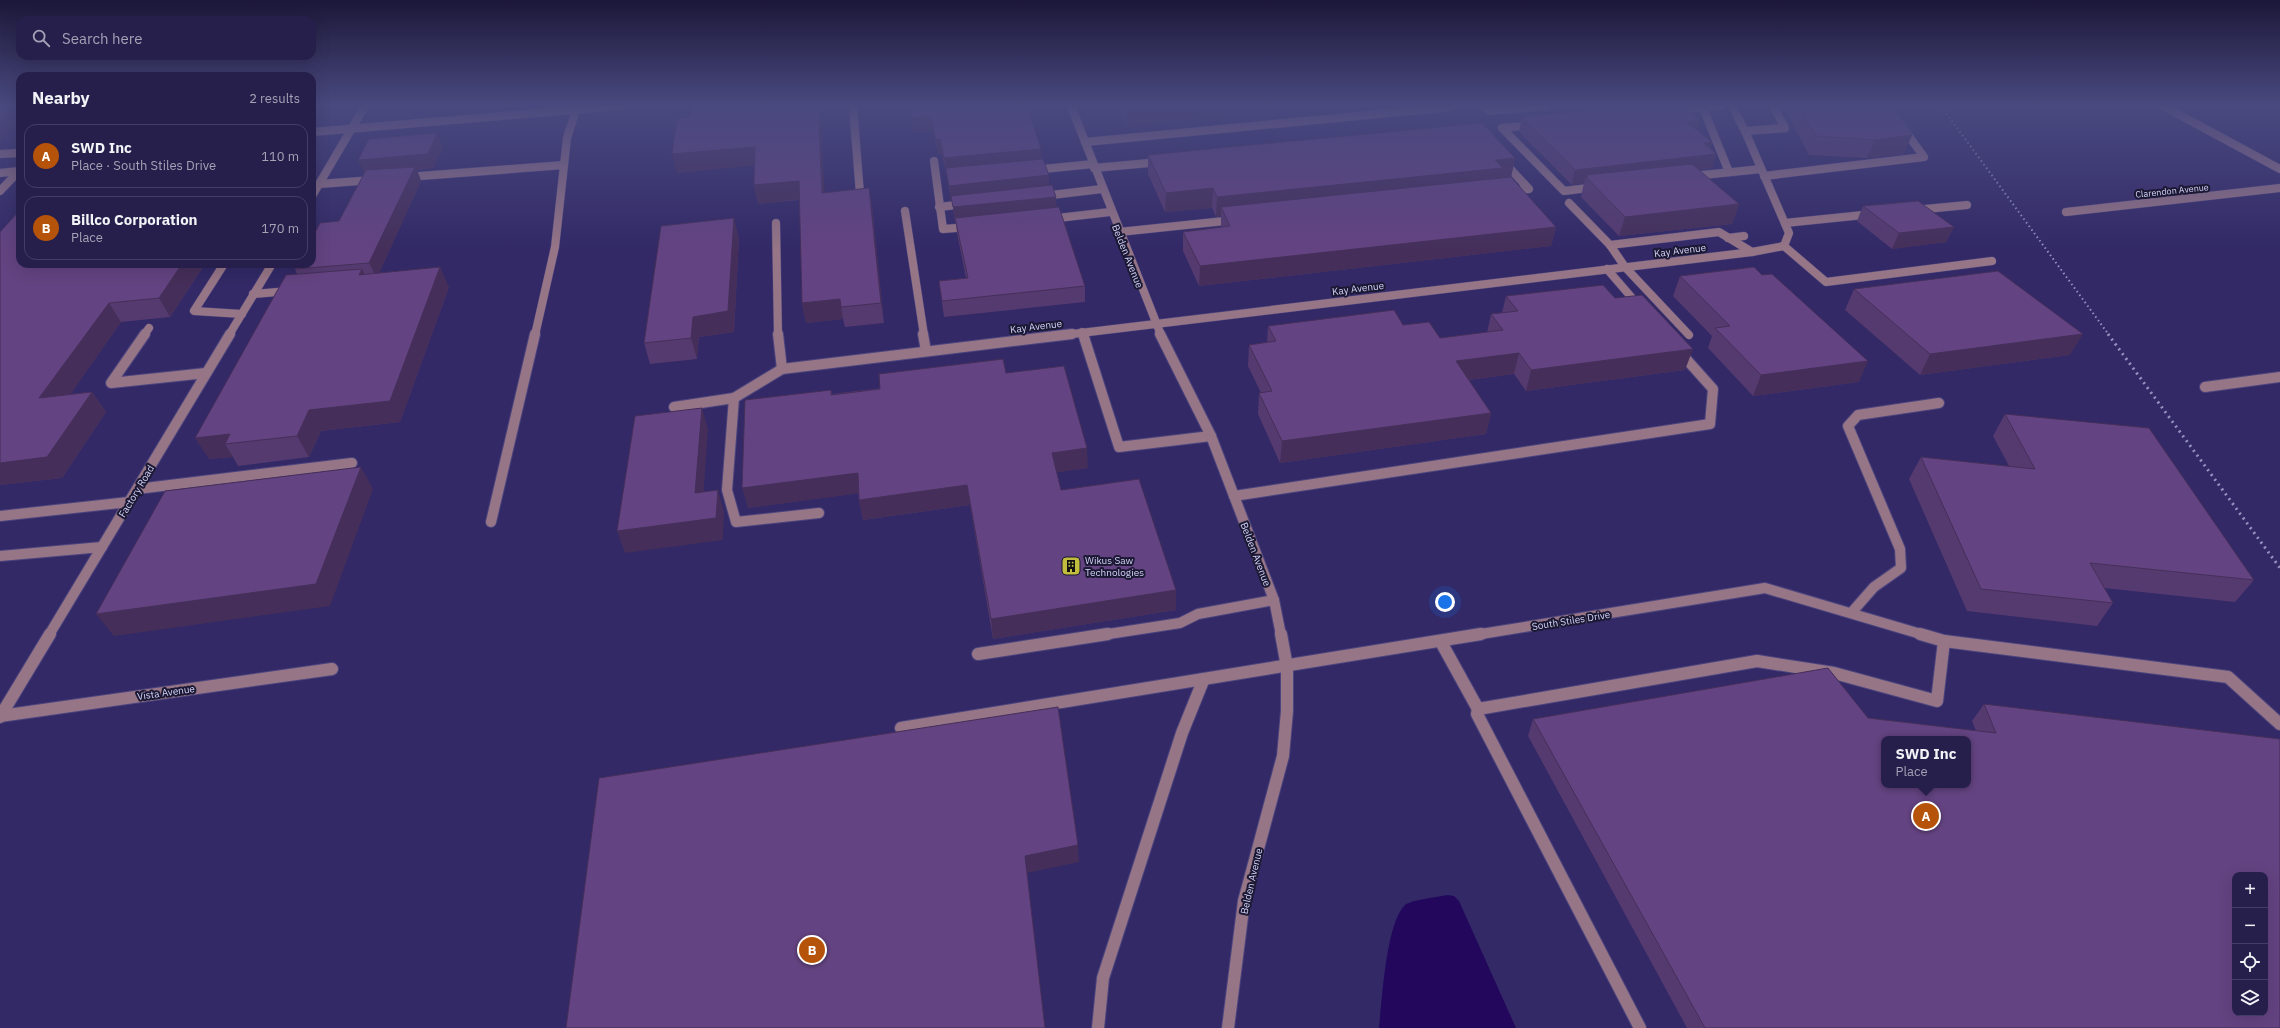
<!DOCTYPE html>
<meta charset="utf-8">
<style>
:root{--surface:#261f4c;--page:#2e2753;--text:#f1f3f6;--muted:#a4a2b5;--line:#423d64;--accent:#b45309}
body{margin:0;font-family:"IBM Plex Sans",sans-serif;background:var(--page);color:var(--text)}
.controls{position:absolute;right:12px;bottom:12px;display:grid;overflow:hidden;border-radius:8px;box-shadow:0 4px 16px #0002}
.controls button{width:36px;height:36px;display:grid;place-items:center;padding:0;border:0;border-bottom:1px solid var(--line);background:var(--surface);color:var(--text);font:20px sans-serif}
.you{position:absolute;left:1445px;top:602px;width:14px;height:14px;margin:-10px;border:3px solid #fff;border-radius:50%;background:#1a73e8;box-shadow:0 0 0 6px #1a73e833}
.badge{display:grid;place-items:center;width:26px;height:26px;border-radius:50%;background:var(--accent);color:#fff;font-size:13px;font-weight:700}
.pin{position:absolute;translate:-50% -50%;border:2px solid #fff;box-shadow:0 1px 4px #0006}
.popup{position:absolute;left:1881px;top:736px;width:90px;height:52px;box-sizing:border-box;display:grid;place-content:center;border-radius:8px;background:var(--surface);filter:drop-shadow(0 1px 3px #0005);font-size:13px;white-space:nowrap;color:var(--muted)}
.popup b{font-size:15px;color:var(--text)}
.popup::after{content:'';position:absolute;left:50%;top:100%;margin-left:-8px;border:8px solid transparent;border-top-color:var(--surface)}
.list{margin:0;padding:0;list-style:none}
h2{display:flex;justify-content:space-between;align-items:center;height:52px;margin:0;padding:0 16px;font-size:17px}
h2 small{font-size:13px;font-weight:400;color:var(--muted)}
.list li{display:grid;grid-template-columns:26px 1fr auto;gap:12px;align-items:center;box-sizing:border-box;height:64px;margin:0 8px 8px;padding:0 8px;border:1px solid var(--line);border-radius:12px}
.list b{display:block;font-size:15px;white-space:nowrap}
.list p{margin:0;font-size:13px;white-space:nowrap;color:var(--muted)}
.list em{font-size:13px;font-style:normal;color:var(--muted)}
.icon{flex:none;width:22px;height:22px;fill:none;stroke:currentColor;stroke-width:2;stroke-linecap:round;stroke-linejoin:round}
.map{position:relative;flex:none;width:2280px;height:1028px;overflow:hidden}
.search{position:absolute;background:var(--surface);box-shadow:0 4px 16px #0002;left:16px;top:16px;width:300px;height:44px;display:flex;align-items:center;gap:10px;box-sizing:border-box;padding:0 14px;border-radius:12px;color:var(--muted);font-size:15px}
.panel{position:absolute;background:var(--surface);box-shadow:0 4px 16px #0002;left:16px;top:72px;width:300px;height:196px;border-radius:12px}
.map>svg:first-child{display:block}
.water{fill:#23075d}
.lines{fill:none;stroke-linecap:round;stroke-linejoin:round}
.minor-far2-casing{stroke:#4c447e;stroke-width:9}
.minor-far1-casing{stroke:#4c447e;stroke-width:12}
.minor-casing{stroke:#4c447e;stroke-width:14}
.minor-far2{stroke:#967586;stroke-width:8}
.minor-far1{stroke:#967586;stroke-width:10}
.minor{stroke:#967586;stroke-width:12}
.rail-far1{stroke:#9692c0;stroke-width:2;stroke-dasharray:1.5 3;stroke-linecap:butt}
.rail{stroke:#9692c0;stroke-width:3;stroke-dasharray:2 4;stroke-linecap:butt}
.wall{fill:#553a6f}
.shaded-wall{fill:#452f5a}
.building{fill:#634381;stroke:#452f5a;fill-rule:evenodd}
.labels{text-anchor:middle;stroke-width:4;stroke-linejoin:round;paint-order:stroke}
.far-street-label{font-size:9px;fill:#d4d4f9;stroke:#1b1833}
.street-label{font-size:10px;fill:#d4d4f9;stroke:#1b1833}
.poi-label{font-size:10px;fill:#d4d4f9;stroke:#1b1833;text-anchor:start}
</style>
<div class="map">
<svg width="2280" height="1028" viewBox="0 0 2280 1028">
<rect width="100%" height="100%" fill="#322966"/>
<!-- water -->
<path class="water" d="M1447,895L1454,896L1459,901L1516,1028H1379C1382,1000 1386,923 1405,905C1411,900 1438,897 1447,895Z"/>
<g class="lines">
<!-- minor-far2 casing -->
<g class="minor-far2-casing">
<g id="minor-far2">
<polyline points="853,106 860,194"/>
<polyline points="1071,106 1161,335"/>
<polyline points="1484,106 1489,111 1547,106"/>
<polyline points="2163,106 2280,169"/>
<polyline points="1703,108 1729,172"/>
<polyline points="1674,110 1720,106"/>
<polyline points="1533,125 1502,128 1564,191 1596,187"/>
<polyline points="1745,131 1785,128 1773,106"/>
<polyline points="312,132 620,106"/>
<polyline points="1085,142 1452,107 1450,106"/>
<polyline points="0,154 20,153"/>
<polyline points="934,161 943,229 969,227"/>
<polyline points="1503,161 1529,189 1509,191"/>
<polyline points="1094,168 1160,162"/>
<polyline points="1033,170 1093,164"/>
<polyline points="0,173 19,171"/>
<polyline points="1693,176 1761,169"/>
<polyline points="1764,176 1924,157 1887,106"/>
<polyline points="407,177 564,165"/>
<polyline points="319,184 373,180"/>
<polyline points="0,191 20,170"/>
<polyline points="312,196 365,106"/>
<polyline points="1043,196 1102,189"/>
<polyline points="1569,203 1610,245 1625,267 1689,335"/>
<polyline points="939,207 965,204"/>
<polyline points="1915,210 1967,205"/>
<polyline points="905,211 924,335"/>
<polyline points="2066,212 2280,188"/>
<polyline points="1049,219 1110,212"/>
<polyline points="776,223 778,335"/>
<polyline points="1785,223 1873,214"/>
<polyline points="1119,232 1234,220"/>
<polyline points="1728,238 1744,236"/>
<polyline points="1610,245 1719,232 1752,252"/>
<polyline points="1784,246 1826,282 1992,261"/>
<polyline points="224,264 194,311 242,314"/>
<polyline points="1607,269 1639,306"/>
<polyline points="253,294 289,291"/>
<polyline points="1082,332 1083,335"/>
<polyline points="144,335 149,328"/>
<polyline points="229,335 272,264"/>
<polyline points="535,335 555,247 567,138 576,110"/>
<polyline points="1064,335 1752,252 1784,246 1789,233 1745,131 1732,106"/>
</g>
</g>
<!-- minor-far1 casing -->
<g class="minor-far1-casing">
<g id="minor-far1">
<polyline points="145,334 111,383 206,373"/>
<polyline points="778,334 782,369"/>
<polyline points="923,334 926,351"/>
<polyline points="1083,334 1119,447 1211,436"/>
<polyline points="1160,334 1211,436 1274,600 1281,635"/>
<polyline points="2205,387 2280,377"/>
<polyline points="734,398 727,490 736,522 819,513"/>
<polyline points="674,407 734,398 782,369 1072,334"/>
<polyline points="137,489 352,463"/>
<polyline points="1234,496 1710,424 1713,389 1679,351"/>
<polyline points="0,516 129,502"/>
<polyline points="491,522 535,334"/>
<polyline points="0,556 102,547"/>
<polyline points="1852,612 1874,587 1901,568 1900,549 1848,426 1858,415 1939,403"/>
<polyline points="49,635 230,334"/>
<polyline points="1102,635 1180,623 1198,614 1274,600"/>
<polyline points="1475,635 1765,588 1924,635"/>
</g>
</g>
<!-- minor casing -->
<g class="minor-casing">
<g id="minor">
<polyline points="1920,634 1944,641 2228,677 2280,724"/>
<polyline points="1441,642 1478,709"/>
<polyline points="978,654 1108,634"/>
<polyline points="0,716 332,669"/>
<polyline points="0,717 50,634"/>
<polyline points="901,728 1481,634"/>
<polyline points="1098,1028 1103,978 1182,733 1203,681"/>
<polyline points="1228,1028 1244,901 1283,756 1287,711 1287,667 1281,634"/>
<polyline points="1640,1028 1477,714 1478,709 1757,661 1834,673 1937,701 1944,641"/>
</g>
</g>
<!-- minor-far2 -->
<use href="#minor-far2" class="minor-far2"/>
<!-- minor-far1 -->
<use href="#minor-far1" class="minor-far1"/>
<!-- minor -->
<use href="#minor" class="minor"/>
<!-- rail-far1 -->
<polyline class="rail-far1" points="1941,106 2109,335"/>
<!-- rail -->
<polyline class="rail" points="2108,334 2280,568"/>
</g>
<!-- wall -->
<g class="wall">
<polygon points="909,106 1027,106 1041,160 1049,185 1056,197 1056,208 1085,286 1085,302 944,317 939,281 966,278 957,233 956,222 955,222 952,200 951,200 948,183 946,173 942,154 938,154 933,130 914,132"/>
<polygon points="1117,106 1340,106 1126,126"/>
<polygon points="1783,106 1892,106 1904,154 1867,158 1809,155"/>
<polygon points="820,114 824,193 869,188 872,207 884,323 845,327 843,319 806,323 802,303 800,200 758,204 754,185 754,165 677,173 690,117"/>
<polygon points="1522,117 1697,130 1712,142 1710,148 1716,154 1712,168 1699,170 1739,204 1732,224 1619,236 1581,197 1584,183 1572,185 1519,132"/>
<polygon points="443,147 433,168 417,170 421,181 379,273 449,287 400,422 321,431 309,457 238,466 233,457 209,459 297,274 295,269 339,221"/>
<polygon points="1148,155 1515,158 1511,177 1500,178 1556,227 1551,246 1199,286 1183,251 1183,232 1221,227 1221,216 1216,217 1212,208 1165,212 1148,174"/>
<polygon points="1863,206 1954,227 1946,242 1892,249 1857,221"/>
<polygon points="0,232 20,264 205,264 170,317 121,322 70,394 92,392 106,412 62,478 0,485"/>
<polygon points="739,238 734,332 699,337 697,359 650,364 644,343"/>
<polygon points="1762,275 1859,382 1753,396 1708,348 1712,336 1673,296 1680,276"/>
<polygon points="1854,289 2070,355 1920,375 1845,310"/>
<polygon points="1506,296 1615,298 1685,370 1526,391 1514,374 1469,380 1491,413 1486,434 1280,463 1258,414 1259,393 1261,393 1248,366 1249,345 1267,342 1268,326 1403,325 1440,338 1487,333 1491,314 1502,313"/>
<polygon points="1006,373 1088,468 1056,472 1061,490 1176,590 1176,610 993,639 970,505 863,520 859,500 859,493 748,508 831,390 832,394"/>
<polygon points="2005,414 2254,580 2235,602 2104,588 2113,603 2097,626 1967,611 1909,479 1921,457 2009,466 1993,436"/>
<polygon points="1984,704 2280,1028 1687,1028 1528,736 1533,719 1868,718 1976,731 1972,721"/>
</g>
<!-- shaded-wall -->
<g class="shaded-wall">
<polygon points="13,106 20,106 20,122 0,141 0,118"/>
<polygon points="818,106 819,106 820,114 826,212 822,193"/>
<polygon points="1145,106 1340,106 1126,126 1126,108"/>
<polygon points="931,116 933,130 914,132 912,118"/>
<polygon points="1700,120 1696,134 1687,122"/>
<polygon points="437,133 443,147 433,168 417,170 421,181 377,278 369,263 365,175 358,160"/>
<polygon points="1912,135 1904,154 1867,158 1875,140"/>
<polygon points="940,139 942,154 938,154 936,140"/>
<polygon points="1712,142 1708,155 1716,154 1712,168 1591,183 1588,177 1586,175 1584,183 1572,185 1575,170 1704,143"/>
<polygon points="755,147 759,165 677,173 672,154"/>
<polygon points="1041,149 1042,164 946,168 946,173 944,158"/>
<polygon points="1515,158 1511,177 1500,178 1499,187 1221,207 1221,216 1216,217 1217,197 1495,160"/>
<polygon points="1049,175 1049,189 951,196 952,200 951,200 949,186"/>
<polygon points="799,181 803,199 758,204 754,185"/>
<polygon points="869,188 872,207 884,323 881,303"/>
<polygon points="1213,188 1212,208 1165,212 1166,193"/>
<polygon points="1056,197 1057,212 955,218 956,222 955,222 953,207"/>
<polygon points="1739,204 1732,224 1619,236 1625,217"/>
<polygon points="734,218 739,238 734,332 699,337 697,359 691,338 693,317"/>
<polygon points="1556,227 1551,246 1199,286 1200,266"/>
<polygon points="1954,227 1946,242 1892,249 1899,233"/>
<polygon points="182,264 205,264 170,317 159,298"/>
<polygon points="440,267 449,287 400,422 321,431 309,457 297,436 309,410"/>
<polygon points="362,269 371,289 359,275"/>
<polygon points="840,299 843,319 806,323 802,303"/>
<polygon points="109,303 121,322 54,418 39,398"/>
<polygon points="2083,334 2070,355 1920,375 1930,354"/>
<polygon points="1693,349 1685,370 1526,391 1531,370"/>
<polygon points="1519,353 1514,374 1452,382 1456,361"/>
<polygon points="1868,361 1859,382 1753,396 1761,375"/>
<polygon points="92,392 106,412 62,478 0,485 0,463"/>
<polygon points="702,408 708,429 702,515 695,493"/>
<polygon points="1491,413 1486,434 1280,463 1282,441"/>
<polygon points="230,434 225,444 233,457 209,459 195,438"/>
<polygon points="1087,448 1088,468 1053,473 1052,453"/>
<polygon points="361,467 373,489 330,606 114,636 96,614"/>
<polygon points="858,473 861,493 748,508 742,488"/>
<polygon points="967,485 970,505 863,520 859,500"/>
<polygon points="718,490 724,512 723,540 625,553 617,531"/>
<polygon points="1176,590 1176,610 993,639 991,619"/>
<polygon points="1078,845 1079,862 1027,873 1025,856"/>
</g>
<!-- building -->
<g class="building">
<polygon points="0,106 13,106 0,118"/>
<polygon points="709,106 818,106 822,193 869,188 881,303 841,307 840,299 802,303 799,181 754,185 755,147 672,154 677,119 690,117 692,107"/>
<polygon points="910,106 1027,106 1041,149 944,158 940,139 936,140 931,116 912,118"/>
<polygon points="1125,106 1145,106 1126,108"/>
<polygon points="1638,106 1682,106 1700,120 1687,122 1712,142 1704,143 1716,154 1575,170 1522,117"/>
<polygon points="1799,106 1892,106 1912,135 1875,140 1816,136"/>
<polygon points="1482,123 1515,158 1495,160 1503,168 1217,197 1213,188 1166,193 1148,155"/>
<polygon points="437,133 428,154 358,160 369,139"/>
<polygon points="1043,159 1049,175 949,186 946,168"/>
<polygon points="1692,164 1739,204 1625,217 1586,177 1588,177 1586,175"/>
<polygon points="415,167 369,263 295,269 297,264 312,264 312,238 320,223 339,221 366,170"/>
<polygon points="1511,177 1556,227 1200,266 1183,232 1230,226 1221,207"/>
<polygon points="1052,185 1056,197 953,207 951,196"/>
<polygon points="1918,201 1954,227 1899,233 1863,206"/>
<polygon points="1059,207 1085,286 942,301 939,281 968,278 955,218"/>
<polygon points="20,210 20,264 182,264 159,298 109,303 39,398 92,392 47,457 0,463 0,232"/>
<polygon points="734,218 728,311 693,317 691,338 644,343 661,226"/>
<polygon points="440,267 390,401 309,410 297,436 225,444 230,434 195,438 286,275 362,269 359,275"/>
<polygon points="1754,267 1762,275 1772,274 1868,361 1761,375 1715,328 1730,326 1680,276"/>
<polygon points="1998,271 2083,334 1930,354 1854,289"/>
<polygon points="1603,285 1615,298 1642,295 1693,349 1531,370 1519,353 1456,361 1491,413 1282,441 1259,393 1272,391 1249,345 1276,341 1268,326 1394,310 1403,325 1429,322 1440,338 1503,330 1491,314 1518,311 1506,296"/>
<polygon points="1003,359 1006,373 1064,366 1087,448 1052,453 1061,490 1139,479 1176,590 991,619 967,485 859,500 858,473 742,488 745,400 831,390 831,395 880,389 879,374"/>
<polygon points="702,408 695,493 718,490 716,518 617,531 635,416"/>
<polygon points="2005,414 2149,428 2254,580 2090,563 2113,603 1981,589 1921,457 2035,469"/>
<polygon points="361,467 316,584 96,614 165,491"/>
<path d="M1828,668L1868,718L1996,733L1984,704L2280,739V1028H1705L1533,719ZM1884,739H1968V785H1884ZM2235,875H2265V1013H2235Z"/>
<polygon points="1058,707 1078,845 1025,856 1045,1028 566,1028 599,778"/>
</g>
<!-- sky -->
<linearGradient id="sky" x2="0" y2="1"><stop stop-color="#1c1738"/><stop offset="0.42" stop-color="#49497f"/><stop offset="1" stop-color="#49497f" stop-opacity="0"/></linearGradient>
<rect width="2280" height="250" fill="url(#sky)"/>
<!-- icons -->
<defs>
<g id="building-square" transform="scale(1)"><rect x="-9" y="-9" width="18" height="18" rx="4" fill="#c3bd3e" stroke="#1b1833"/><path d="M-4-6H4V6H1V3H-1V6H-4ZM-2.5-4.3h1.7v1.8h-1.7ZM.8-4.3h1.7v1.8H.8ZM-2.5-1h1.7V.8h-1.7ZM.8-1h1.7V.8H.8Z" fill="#111"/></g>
</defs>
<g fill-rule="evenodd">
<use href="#building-square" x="1071" y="566"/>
</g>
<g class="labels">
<!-- far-street labels -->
<g class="far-street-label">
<text transform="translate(2172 191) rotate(-6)" y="3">Clarendon Avenue</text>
</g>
<!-- street labels -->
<g class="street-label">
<text transform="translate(1680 250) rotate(-7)" y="4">Kay Avenue</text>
<text transform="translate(1128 256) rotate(68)" y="4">Belden Avenue</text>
<text transform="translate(1358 288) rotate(-7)" y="4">Kay Avenue</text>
<text transform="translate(1036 326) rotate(-7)" y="4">Kay Avenue</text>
<text transform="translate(136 491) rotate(-59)" y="4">Factory Road</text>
<text transform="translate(1256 554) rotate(69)" y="4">Belden Avenue</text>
<text transform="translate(1571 620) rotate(-9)" y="4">South Stiles Drive</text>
<text transform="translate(166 692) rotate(-8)" y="4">Vista Avenue</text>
<text transform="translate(1251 881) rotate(-77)" y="4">Belden Avenue</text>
</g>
<!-- poi labels -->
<g class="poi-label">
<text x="1085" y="564">Wikus Saw<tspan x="1085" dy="12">Technologies</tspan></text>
</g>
</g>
</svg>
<div class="controls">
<button>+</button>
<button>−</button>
<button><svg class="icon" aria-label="locate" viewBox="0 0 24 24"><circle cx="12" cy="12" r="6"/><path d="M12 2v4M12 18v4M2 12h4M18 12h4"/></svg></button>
<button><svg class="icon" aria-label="layers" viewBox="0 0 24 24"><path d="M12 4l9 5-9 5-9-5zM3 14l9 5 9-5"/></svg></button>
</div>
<div class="you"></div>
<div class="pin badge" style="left:1926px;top:816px">A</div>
<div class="popup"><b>SWD Inc</b>Place</div>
<div class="pin badge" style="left:812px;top:950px">B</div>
<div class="search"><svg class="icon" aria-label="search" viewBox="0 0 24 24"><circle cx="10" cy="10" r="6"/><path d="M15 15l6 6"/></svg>Search here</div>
<section class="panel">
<h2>Nearby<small>2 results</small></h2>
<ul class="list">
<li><span class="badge">A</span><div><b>SWD Inc</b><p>Place · South Stiles Drive</p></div><em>110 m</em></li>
<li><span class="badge">B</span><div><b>Billco Corporation</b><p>Place</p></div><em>170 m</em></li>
</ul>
</section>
</div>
